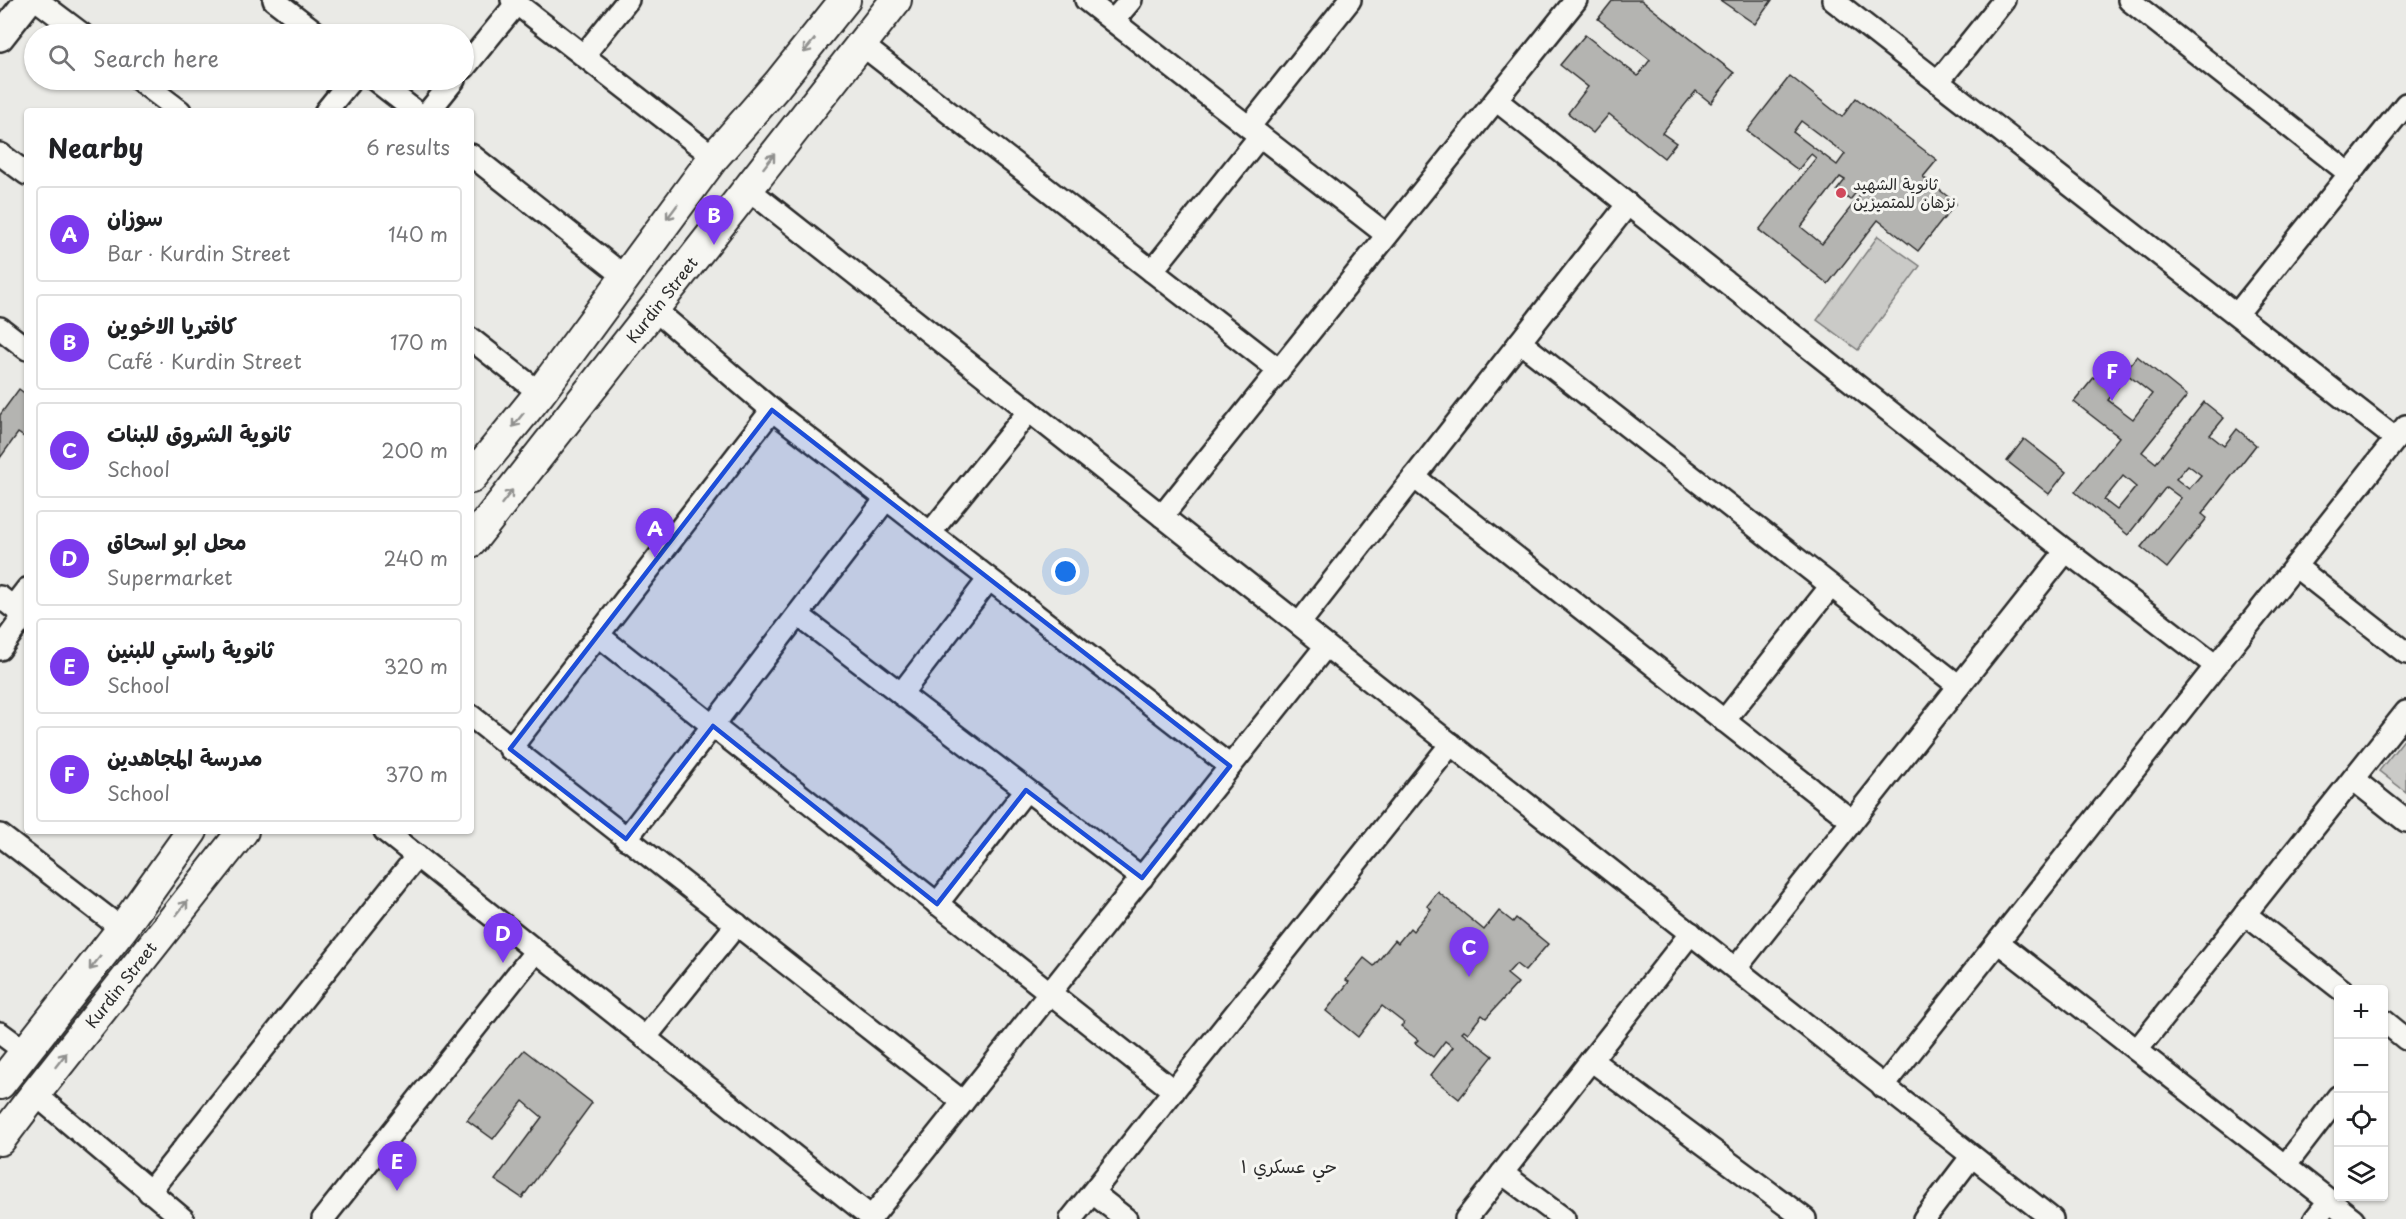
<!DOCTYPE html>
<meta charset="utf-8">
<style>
:root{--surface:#fff;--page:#f2f2f2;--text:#202124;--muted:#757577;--line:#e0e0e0;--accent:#7c3aed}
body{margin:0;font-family:"Playpen Sans","Playpen Sans Arabic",sans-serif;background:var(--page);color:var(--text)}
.controls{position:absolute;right:18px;bottom:18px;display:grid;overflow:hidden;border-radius:6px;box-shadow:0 2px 4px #0004}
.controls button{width:54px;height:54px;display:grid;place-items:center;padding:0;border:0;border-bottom:2px solid var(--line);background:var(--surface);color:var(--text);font:30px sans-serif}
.you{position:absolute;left:1066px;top:572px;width:21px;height:21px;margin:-15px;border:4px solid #fff;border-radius:50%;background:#1a73e8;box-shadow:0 0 0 9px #1a73e833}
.badge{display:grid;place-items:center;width:39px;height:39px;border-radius:50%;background:var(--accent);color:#fff;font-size:20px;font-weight:700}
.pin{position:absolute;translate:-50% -50px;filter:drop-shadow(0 2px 3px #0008)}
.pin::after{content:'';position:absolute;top:32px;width:21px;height:18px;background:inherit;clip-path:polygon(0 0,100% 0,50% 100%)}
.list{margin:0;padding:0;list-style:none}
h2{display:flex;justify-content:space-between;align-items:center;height:78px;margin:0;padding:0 24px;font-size:26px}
h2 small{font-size:20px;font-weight:400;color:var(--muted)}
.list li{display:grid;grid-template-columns:39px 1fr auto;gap:18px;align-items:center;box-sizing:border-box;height:96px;margin:0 12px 12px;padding:0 12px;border:2px solid var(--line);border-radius:6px}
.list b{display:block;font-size:22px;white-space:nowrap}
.list p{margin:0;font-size:20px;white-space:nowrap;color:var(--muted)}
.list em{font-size:20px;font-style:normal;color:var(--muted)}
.icon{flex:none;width:33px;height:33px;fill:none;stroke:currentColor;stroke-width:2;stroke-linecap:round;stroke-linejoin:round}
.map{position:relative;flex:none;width:2406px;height:1219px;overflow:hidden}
.search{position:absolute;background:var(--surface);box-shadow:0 2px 4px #0004;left:24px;top:24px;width:450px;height:66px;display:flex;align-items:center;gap:15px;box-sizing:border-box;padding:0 21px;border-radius:33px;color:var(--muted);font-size:22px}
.panel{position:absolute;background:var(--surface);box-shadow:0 2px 4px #0004;left:24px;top:108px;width:450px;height:726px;border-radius:6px}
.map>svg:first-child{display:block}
.green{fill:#cacac7;stroke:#7a7a79;stroke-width:1.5}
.building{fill:#b4b4b1;stroke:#2b2b2b;stroke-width:1.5;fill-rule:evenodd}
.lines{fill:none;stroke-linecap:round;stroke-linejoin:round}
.minor-casing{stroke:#2b2b2b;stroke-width:26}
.tertiary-casing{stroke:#2b2b2b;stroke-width:32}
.secondary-casing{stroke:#2b2b2b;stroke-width:34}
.minor{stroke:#f6f6f2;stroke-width:21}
.tertiary{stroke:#f6f6f2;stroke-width:27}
.secondary{stroke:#f6f6f2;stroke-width:30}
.oneway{stroke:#90908e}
.marked{fill:#1d4ed8;fill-opacity:0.2;stroke:#1d4ed8;stroke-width:4.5;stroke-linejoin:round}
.poi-dot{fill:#d1495b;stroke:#f6f6f2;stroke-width:2}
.labels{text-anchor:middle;stroke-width:6;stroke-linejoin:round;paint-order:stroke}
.poi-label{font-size:16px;fill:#2b2b2b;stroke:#f6f6f2;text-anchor:start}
.street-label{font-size:16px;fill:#2b2b2b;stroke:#f6f6f2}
.neighbourhood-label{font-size:18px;fill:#2b2b2b;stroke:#f6f6f2}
</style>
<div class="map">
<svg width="2406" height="1219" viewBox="0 0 2406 1219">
<rect width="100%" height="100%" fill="#eaeae6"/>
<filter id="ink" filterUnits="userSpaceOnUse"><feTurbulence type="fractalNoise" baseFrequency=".0167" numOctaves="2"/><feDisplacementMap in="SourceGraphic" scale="12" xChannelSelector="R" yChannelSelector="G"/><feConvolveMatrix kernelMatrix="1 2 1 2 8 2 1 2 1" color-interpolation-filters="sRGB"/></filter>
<g filter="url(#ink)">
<!-- green -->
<g class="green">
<polygon points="1878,236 1920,266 1858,350 1817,320"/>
<polygon points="2406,737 2406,792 2379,771"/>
</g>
<!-- building -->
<g class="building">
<polygon points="1613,0 1641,0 1734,73 1711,103 1696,91 1662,133 1676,143 1664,158 1609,114 1593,133 1568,113 1588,87 1560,65 1585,35 1638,76 1650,60 1598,19"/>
<polygon points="1720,0 1772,0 1755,24"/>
<path d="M1790,76L1842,117L1856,98L1937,160L1923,177L1956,203L1918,251L1878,220L1828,284L1759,230L1816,158L1811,154L1798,170L1747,131ZM1801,121L1845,154L1837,165L1793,132ZM1840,177L1845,180L1837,190L1850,200L1858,190L1862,193L1822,244L1801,227Z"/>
<path d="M2114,353L2130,365L2137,356L2187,396L2142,452L2156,463L2204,402L2224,418L2210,435L2224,446L2237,429L2256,445L2202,514L2207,518L2167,568L2141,547L2181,498L2166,487L2128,535L2075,492L2119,437L2074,402ZM2128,375L2152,394L2133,419L2108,400ZM2188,465L2201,475L2189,489L2176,479ZM2123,476L2136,487L2117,510L2104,500Z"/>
<polygon points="19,389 27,395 27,439 18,433 0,458 0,415"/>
<polygon points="2024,439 2066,472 2049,494 2007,461"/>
<polygon points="1438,892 1484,930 1499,911 1513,922 1516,918 1548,944 1525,971 1516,964 1507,974 1518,983 1486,1018 1482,1015 1468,1033 1464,1030 1462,1032 1493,1056 1459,1099 1430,1076 1453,1047 1445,1041 1433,1057 1415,1043 1418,1040 1401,1026 1404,1023 1382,1006 1358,1037 1326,1011 1349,982 1346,980 1364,958 1374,966 1395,940 1398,943 1410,928 1413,931 1431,909 1427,906"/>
<polygon points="524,1050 592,1103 522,1198 495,1180 542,1117 523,1101 493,1139 467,1120"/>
</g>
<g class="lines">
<!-- minor casing -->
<g class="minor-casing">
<g id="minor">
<polyline points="37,0 82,34"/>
<polyline points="274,0 318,34"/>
<polyline points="512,0 714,157"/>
<polyline points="1086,0 1387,235"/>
<polyline points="1833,0 2396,439"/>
<polyline points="2129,0 2350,174"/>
<polyline points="1113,21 1131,0"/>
<polyline points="861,44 1279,370"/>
<polyline points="584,55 628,0"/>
<polyline points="464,68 517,3"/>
<polyline points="139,80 180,111"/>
<polyline points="375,80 415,111"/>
<polyline points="1938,82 2004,0"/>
<polyline points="1496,100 2066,551 2216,666"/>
<polyline points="326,111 351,80"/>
<polyline points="429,111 454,80"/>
<polyline points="1249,127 1350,0"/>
<polyline points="0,154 27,174"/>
<polyline points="471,155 624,276"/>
<polyline points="748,189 2052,1219"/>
<polyline points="1152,271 1260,136"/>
<polyline points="655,310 772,410 1230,766"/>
<polyline points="2237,314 2406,104"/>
<polyline points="0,328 27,349"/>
<polyline points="471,339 540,393"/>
<polyline points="1520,342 1959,686"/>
<polyline points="1414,477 1852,821"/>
<polyline points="1162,516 1576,0"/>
<polyline points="930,533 1029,411"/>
<polyline points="2295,566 2406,653"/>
<polyline points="0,597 27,618"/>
<polyline points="13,607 27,589"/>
<polyline points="798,615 1142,878"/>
<polyline points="1299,624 1628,204"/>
<polyline points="598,635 1174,1091"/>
<polyline points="0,649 24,616"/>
<polyline points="901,694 989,579"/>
<polyline points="471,716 963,1102"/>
<polyline points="1724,721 1831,586"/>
<polyline points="510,749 772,410"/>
<polyline points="2353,779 2406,821"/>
<polyline points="385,831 871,1217"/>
<polyline points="0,835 122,929"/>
<polyline points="626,839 886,499"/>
<polyline points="937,904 1026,790"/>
<polyline points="2245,914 2342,990"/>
<polyline points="1998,942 2353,1219"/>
<polyline points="1736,968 2066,551"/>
<polyline points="2384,1021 2406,1039"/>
<polyline points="0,1033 26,1052"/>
<polyline points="645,1038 737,924"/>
<polyline points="2137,1050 2406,712"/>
<polyline points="1591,1060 1805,1219"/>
<polyline points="1883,1087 2406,426"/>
<polyline points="35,1094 183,1219"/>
<polyline points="2285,1166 2338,1097"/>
<polyline points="1502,1173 1564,1219"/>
<polyline points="149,1192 417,856"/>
<polyline points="1093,1193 1126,1219"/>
<polyline points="323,1219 536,951"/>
<polyline points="870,1219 1326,646"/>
<polyline points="1071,1219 1451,744"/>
<polyline points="1466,1219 1691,933"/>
<polyline points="1924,1219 1972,1156"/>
<polyline points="2315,1219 2329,1201"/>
</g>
</g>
<!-- tertiary casing -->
<g class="tertiary-casing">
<polyline id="tertiary" points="0,37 29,0"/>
</g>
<!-- secondary casing -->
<g class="secondary-casing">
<g id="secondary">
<polyline points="471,478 540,393 714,157 777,85 845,0"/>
<polyline points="471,542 896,0"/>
<polyline points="0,1084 122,929 192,831"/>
<polyline points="0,1140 35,1094 243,831"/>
</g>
</g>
<!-- minor -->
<use href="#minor" class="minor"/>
<!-- tertiary -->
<use href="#tertiary" class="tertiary"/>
<!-- secondary -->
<use href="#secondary" class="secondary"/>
</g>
<!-- one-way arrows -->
<defs><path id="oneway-shaft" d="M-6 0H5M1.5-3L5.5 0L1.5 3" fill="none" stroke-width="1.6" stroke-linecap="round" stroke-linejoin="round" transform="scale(1.5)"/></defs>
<g class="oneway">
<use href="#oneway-shaft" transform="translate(809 46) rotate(129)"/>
<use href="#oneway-shaft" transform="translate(769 161) rotate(-52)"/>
<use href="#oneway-shaft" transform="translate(672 212) rotate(127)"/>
<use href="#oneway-shaft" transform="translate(518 420) rotate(129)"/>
<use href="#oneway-shaft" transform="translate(507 497) rotate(-52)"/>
<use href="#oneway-shaft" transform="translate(182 908) rotate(-52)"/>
<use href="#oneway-shaft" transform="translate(95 963) rotate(128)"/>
<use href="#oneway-shaft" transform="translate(61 1060) rotate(-52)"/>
</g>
</g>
<!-- marked area -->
<path class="marked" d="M772,410L1230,766L1142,878L1026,790L937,904L713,726L626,839L510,749Z"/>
<!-- markers -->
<circle class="poi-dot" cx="1841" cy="193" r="6"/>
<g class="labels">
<!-- poi labels -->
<g class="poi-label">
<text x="1853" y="190">ثانوية الشهيد<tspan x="1853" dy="18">نزهان للمتميزين</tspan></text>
</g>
<!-- street labels -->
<g class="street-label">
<text transform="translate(662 300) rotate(-52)" y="6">Kurdin Street</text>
<text transform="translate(121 985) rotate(-52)" y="6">Kurdin Street</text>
</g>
<!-- neighbourhood labels -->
<g class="neighbourhood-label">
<text x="1289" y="1173">حي عسكري ١</text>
</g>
</g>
</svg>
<div class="controls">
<button>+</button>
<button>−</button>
<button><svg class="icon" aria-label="locate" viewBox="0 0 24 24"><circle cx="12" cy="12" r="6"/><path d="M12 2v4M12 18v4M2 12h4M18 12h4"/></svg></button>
<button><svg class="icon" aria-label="layers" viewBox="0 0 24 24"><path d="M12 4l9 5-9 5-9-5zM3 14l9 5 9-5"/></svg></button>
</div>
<div class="you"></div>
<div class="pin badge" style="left:655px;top:558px">A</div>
<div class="pin badge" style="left:714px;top:245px">B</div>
<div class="pin badge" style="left:1469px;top:977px">C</div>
<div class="pin badge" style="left:503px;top:963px">D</div>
<div class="pin badge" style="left:397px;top:1191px">E</div>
<div class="pin badge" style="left:2112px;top:401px">F</div>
<div class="search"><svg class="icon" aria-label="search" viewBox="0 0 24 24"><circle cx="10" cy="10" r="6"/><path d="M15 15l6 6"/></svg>Search here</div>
<section class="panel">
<h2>Nearby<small>6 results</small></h2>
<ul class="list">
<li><span class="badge">A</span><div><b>سوزان</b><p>Bar · Kurdin Street</p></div><em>140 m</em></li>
<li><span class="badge">B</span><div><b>كافتريا الاخوين</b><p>Café · Kurdin Street</p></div><em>170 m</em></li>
<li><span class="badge">C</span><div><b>ثانوية الشروق للبنات</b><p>School</p></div><em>200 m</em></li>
<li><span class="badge">D</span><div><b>محل ابو اسحاق</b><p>Supermarket</p></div><em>240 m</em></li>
<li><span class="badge">E</span><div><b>ثانوية راستي للبنين</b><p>School</p></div><em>320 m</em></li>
<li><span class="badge">F</span><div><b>مدرسة المجاهدين</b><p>School</p></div><em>370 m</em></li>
</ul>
</section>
</div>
